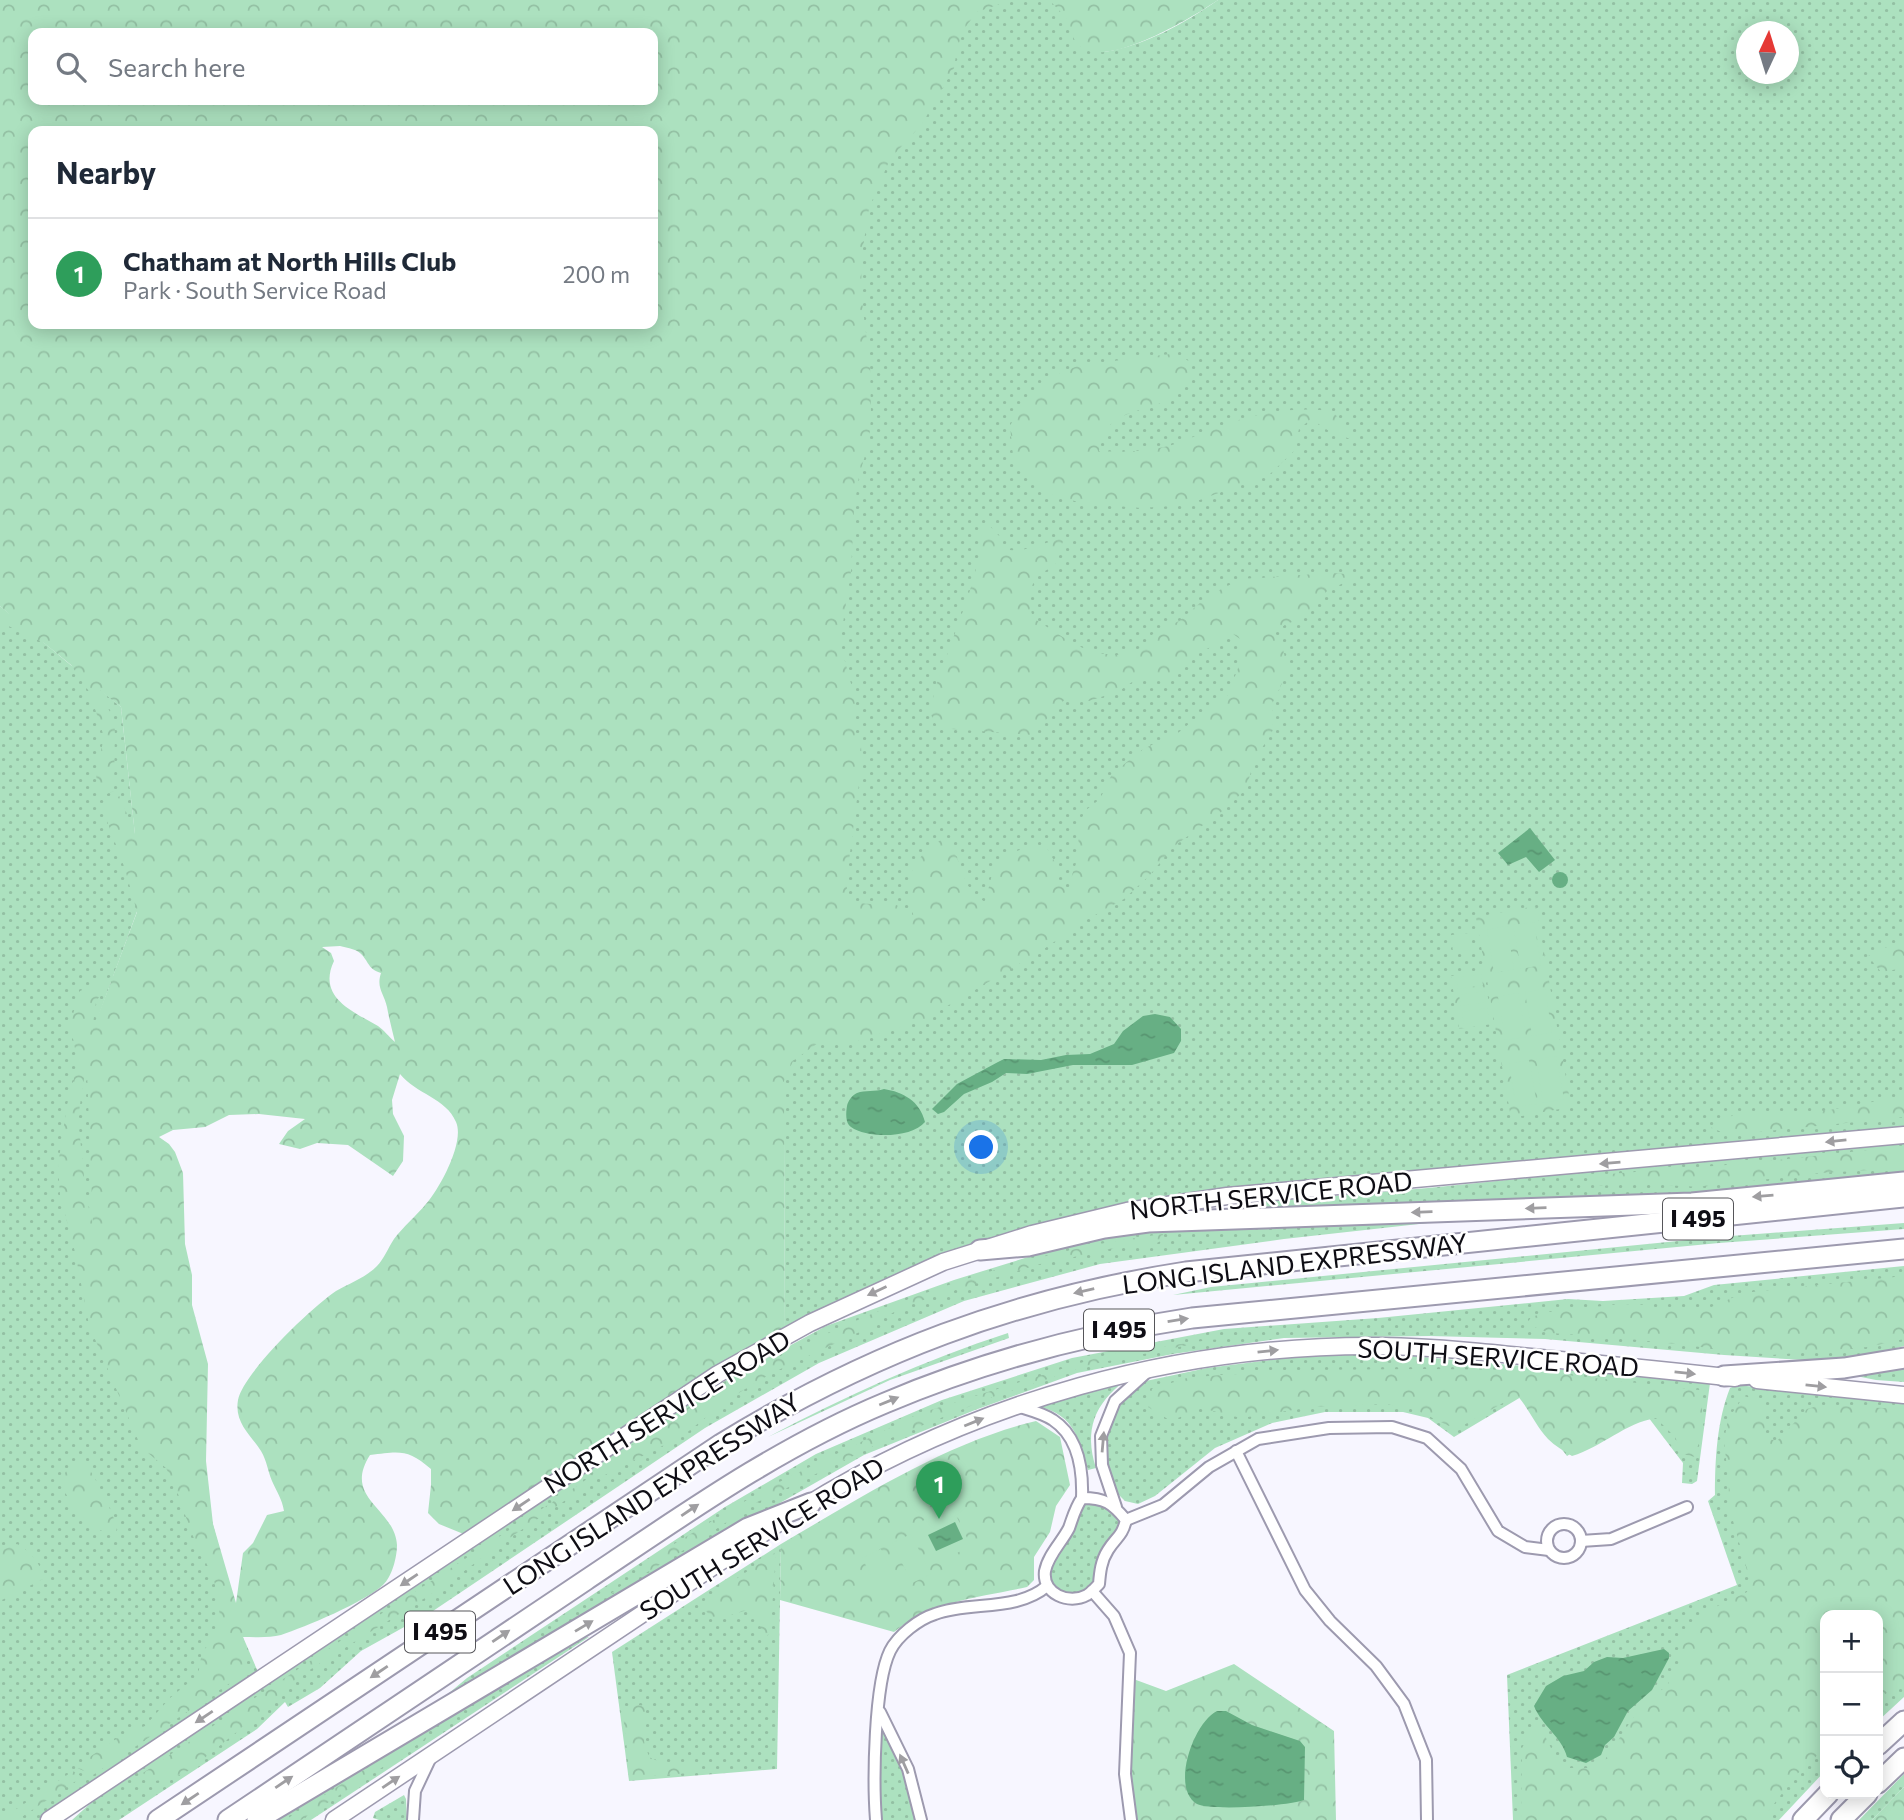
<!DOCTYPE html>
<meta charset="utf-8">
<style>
:root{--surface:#fff;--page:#f6f6f7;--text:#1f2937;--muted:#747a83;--line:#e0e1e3;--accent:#1a73e8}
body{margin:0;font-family:Commissioner,sans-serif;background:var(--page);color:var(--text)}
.controls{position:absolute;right:21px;bottom:21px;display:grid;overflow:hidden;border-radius:14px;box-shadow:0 4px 18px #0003}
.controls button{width:63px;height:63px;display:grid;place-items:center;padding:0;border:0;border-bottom:2px solid var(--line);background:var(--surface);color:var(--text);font:35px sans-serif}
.compass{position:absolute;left:1736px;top:21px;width:63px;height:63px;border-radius:50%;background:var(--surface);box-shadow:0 4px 18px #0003;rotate:4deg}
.you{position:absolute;left:982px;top:1148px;width:24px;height:24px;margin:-18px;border:5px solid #fff;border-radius:50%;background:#1a73e8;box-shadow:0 0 0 10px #1a73e833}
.badge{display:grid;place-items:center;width:46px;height:46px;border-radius:50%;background:var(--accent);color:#fff;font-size:23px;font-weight:700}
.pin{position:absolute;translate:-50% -58px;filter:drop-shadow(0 2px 4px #0008)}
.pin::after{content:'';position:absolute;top:37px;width:24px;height:21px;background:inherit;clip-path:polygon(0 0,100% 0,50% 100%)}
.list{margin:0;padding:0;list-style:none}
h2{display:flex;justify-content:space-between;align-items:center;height:91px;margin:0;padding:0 28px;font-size:30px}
h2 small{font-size:23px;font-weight:400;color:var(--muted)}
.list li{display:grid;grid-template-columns:46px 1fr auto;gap:21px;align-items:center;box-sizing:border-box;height:112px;padding:0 28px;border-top:2px solid var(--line)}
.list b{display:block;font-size:26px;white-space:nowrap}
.list p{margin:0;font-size:23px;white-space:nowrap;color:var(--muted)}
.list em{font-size:23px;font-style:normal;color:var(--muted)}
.icon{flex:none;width:38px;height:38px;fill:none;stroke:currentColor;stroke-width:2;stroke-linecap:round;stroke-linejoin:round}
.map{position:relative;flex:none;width:1904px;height:1820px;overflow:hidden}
.search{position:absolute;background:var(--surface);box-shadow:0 4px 18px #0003;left:28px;top:28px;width:630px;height:77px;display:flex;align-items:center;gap:18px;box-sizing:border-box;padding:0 24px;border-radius:14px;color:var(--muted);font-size:26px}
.panel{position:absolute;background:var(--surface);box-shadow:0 4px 18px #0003;left:28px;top:126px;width:630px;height:203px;border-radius:14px}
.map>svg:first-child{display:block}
.grass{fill:url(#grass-dots);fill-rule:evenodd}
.forest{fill:url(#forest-crowns);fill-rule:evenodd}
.pitch{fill:#ace1bf}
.water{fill:url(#water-ripples)}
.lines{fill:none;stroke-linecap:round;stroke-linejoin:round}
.minor-casing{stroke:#9d9aaf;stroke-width:14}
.secondary-casing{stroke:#9d9aaf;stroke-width:19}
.motorway-casing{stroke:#9d9aaf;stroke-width:23}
.minor{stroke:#fff;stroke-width:10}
.secondary{stroke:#fff;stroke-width:16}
.motorway{stroke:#fff;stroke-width:19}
.oneway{fill:#9f9ea1}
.labels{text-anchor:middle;stroke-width:5;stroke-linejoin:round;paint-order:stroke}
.shield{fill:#fff;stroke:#56565a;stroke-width:2}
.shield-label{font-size:24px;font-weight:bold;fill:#0e0d14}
.street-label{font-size:26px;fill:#0e0d14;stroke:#fff}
</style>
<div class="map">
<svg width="1904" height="1820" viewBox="0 0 1904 1820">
<defs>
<pattern id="grass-dots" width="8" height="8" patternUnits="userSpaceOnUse" patternTransform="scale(1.75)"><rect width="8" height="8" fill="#ace1bf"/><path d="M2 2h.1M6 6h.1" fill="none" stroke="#93c0a3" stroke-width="1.8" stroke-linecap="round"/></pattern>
<pattern id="forest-crowns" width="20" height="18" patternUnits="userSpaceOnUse" patternTransform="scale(1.75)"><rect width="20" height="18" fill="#ace1bf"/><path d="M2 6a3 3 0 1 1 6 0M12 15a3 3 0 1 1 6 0" fill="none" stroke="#93c0a3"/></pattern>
<pattern id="water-ripples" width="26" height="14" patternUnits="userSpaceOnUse" patternTransform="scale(1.75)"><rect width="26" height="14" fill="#67af84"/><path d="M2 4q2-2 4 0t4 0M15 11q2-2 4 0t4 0" fill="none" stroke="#589571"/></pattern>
</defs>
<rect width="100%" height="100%" fill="#f7f6ff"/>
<!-- grass -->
<g class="grass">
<path d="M984,0H1069L1104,52C1144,46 1185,23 1218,0H1904V1135L1267,1192L1032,1234L785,1336L780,333L824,196ZM1746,32H1788V74H1746Z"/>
<polygon points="0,606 121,707 142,898 86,1050 243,1637 261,1679 49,1820 0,1820"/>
<polygon points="1904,1140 1904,1175 1658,1195 1260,1207 1261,1202 1428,1188"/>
<polygon points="1491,1216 1284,1239 1100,1264 964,1301 819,1363 705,1428 433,1611 361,1651 320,1688 288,1707 285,1702 257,1729 119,1820 72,1820 93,1801 712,1388 826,1326 954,1280 1099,1235 1246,1223"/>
<polygon points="1904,1223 1904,1229 1719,1243 1173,1295 1211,1287 1718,1237"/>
<polygon points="1904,1266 1904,1346 1879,1353 1820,1361 1724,1355 1545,1339 1430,1336 1284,1338 1173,1354 1077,1373 975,1410 864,1455 636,1585 436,1704 467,1678 725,1507 816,1454 942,1400 1072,1358 1224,1329 1378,1318 1568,1299 1603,1301 1684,1296 1714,1285"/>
<path d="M1008,1333L1009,1338L890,1380L768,1437C846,1396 924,1360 1008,1333Z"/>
<polygon points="1390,1354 1710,1383 1697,1481 1692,1484 1682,1483 1683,1463 1642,1409 1567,1456 1521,1397 1454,1437 1428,1418 1403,1412 1325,1412 1272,1423 1215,1448 1155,1496 1138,1504 1125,1501 1114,1490 1107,1465 1107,1428 1125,1395 1141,1382 1207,1368 1310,1355"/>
<polygon points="1904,1364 1904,1382 1876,1380 1846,1374"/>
<path d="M1126,1380C1094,1404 1084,1430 1096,1468L1088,1470C1077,1433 1073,1413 1032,1405Z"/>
<path d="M1737,1385L1904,1402V1697L1878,1721V1615H1825V1771L1779,1820H1513L1507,1675L1737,1585L1708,1501L1715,1495C1715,1459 1717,1421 1730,1388Z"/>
<polygon points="1082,1498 1101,1498 1126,1520 1109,1548 1099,1584 1072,1599 1047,1586 1049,1561"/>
<polygon points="781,1544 777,1769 629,1781 612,1652"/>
<polygon points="589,1637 311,1820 275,1820 579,1638"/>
<polygon points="879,1711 908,1769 921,1820 876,1820"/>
<polygon points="1904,1774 1904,1787 1872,1820 1859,1820"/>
<polygon points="404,1795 406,1799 407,1820 379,1820 373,1818 375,1812"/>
</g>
<!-- forest -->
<g class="forest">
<path d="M0,0H1019L1000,4L977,12L964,29L957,49L954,68L922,124L890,159L869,208L861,261L862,302L870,364L871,416L869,442L859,476L854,509L851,571L840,643L853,691L856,710L854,722L856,739L861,747L862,760L846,884L849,898C871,911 884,897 900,907C905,910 910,915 914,918C912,909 908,899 908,891C907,868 926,847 945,838C949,845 954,851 957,858C966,879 964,888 985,902C989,891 990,874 997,865C1008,851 1030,844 1047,848L1057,866L1059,883L1071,890L1072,875L1078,858L1079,823L1086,810L1100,799L1112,774L1143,749L1178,733L1208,708L1228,695L1241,660L1240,639L1229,631L1217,644L1194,655L1169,678L1135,680L1119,691L1089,701L1067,697L1032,735L938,728L931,715L934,691L968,597L982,548V533L987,523L1001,538L1004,549C1027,554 1042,542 1064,538L1055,565L1035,577L1028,600L1033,618L1072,643L1094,653L1119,655L1141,648L1153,634L1179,621L1208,596L1241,579L1332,573L1360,575L1327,591L1304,618L1286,624L1275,632L1283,649L1288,671L1272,704L1273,730L1254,761L1246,789L1225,809L1173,847L1149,876L1124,899L1086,920L1038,953L925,1019L858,1041L818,1043L793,1061L784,1081L785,1336L466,1535L439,1524L428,1513L431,1485V1469C408,1449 400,1451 370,1455C342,1499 395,1508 397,1545C397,1557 392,1577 383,1585C365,1602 305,1627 281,1635C270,1638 255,1637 243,1637L248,1671L93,1775L75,1767L122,1735L145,1726L170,1698L198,1675L202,1652L211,1642L220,1616L214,1579L191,1532L178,1494L166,1468L141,1447L89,1325L75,1252L60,1195L58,1165L67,1105L78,1063L70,1024L80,991L113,976L137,912L125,869L101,805L120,796L135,835L121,707L97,688L115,721L114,791L99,797L96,774L104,737L90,693L71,665L44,643L0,622V612L9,614L0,606ZM33,33H653V100H33ZM33,131H653V324H33ZM340,946C348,948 358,949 363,956C370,965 369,969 381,973C376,988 384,993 387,1007C389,1018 392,1030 395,1042C389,1037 384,1030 378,1026C352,1011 317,997 334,961L331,953L322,947ZM111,981V982L92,1031L96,1002L108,982ZM85,1072H87L93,1226L86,1196L78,1118ZM400,1074C416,1094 446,1098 456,1122C465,1142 440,1188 426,1204C416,1216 403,1227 394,1239C388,1248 384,1259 377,1266C365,1278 350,1283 336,1291C312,1307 243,1373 238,1400C234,1423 251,1435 261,1451C267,1461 268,1472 272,1481C277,1492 282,1499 284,1511L267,1515L253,1543L243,1553L236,1603L213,1524L206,1461L208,1364L192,1305V1275L185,1244L183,1173L175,1152L169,1144L159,1137L173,1130L205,1127L229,1115L259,1114L305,1119L288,1131L279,1144L300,1149L317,1143L348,1145L393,1176L403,1161L404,1136L393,1114L392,1100Z"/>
<path d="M1033,0H1218C1193,17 1111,67 1082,48C1072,42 1072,30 1067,20C1063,14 1057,8 1052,3Z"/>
<path d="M1171,354L1183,357L1191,363C1189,419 1122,397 1103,435C1101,439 1100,446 1099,451C1121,452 1143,452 1164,447C1183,443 1202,432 1220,426C1256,413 1295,406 1332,411L1347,427L1350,439L1329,431L1311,419L1299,429L1293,452L1270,474L1186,505L1141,508L1082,503L1049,494L1024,474L1013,455L1010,426L1021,404L1050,377L1080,365Z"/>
<polygon points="1536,906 1571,1107 1511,1118 1476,917"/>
<polygon points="1904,939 1904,968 1881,972 1868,956"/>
<polygon points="1484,971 1492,1024 1459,1029 1451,976"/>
<polygon points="1904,1096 1904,1117 1730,1135 1711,1128 1735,1114 1808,1114"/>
<polygon points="1904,1146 1904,1168 1820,1173 1700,1187 1631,1183 1599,1186 1592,1179 1609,1174 1752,1163"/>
<path d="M1163,1234L1164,1239L1157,1243L1117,1248L1040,1264L904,1306L866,1329L772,1373L727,1400L684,1435L597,1479L505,1541L441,1588L314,1667L294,1681L238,1731L188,1771L171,1779L153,1781L143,1773C284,1678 425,1584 568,1492C605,1468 639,1437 677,1414C821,1325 994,1255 1163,1234Z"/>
<polygon points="1904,1276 1904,1339 1868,1347 1772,1355 1612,1337 1549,1333 1527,1324 1531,1317 1549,1312 1621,1304 1647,1305 1667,1311 1707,1309 1743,1293"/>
<polygon points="1224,1338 1093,1364 993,1397 886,1440 754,1504 692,1545 608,1596 674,1544 767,1488 918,1414 1109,1354"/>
<path d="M1425,1369L1524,1370L1699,1390L1702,1392V1430L1695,1457L1683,1454L1675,1437L1656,1418C1625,1423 1602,1447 1572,1456C1564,1451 1555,1446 1548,1439C1536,1426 1529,1409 1517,1395L1462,1426H1449L1416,1410L1386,1404L1313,1407L1241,1418L1201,1408L1171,1421L1148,1407L1152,1389L1187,1378L1220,1375L1311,1370Z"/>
<polygon points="1744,1396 1764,1402 1765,1438 1777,1441 1807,1409 1821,1405 1904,1409 1904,1679 1878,1700 1878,1615 1825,1615 1825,1748 1795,1776 1762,1820 1521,1820 1522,1748 1533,1729 1542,1730 1553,1752 1570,1768 1588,1768 1602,1764 1643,1703 1667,1686 1679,1663 1682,1636 1707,1611 1747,1592 1750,1581 1728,1503 1729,1486 1724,1441 1728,1419"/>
<path d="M1036,1421L1060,1437L1070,1485L1056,1506L1050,1532L1034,1557V1580L1027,1587C982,1597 930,1601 894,1632L780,1600L781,1544C860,1498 947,1442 1036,1421Z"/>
<path d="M78,1461H84C95,1476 111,1509 117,1527L116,1532L110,1534C87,1528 67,1502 60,1480L70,1466Z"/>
<path d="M17,1544C30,1551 42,1564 43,1579L0,1601V1551Z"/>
<polygon points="776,1552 771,1623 767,1638 762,1634 759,1618 754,1608 731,1615 711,1617 703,1607 705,1600"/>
<polygon points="1234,1664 1334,1731 1336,1820 1131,1820 1128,1677 1166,1691"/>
<polygon points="635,1704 644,1706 647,1718 644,1741 649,1757 662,1763 690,1763 693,1766 693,1770 688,1773 630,1778 623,1714 629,1706"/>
<polygon points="425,1734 426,1739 301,1820 285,1820 416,1737"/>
<polygon points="73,1771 82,1777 17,1820 0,1820"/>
<polygon points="1904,1787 1904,1820 1872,1820"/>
</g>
<!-- pitch -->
<g class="pitch">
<polygon points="1534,922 1541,965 1521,969 1513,925"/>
<polygon points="1507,926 1514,969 1494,973 1487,930"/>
<polygon points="1469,933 1471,950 1453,952 1451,935"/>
<polygon points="1481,974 1483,985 1458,989 1456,978"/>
<polygon points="1545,989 1552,1032 1532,1036 1525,992"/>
<polygon points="1484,991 1486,1002 1461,1006 1459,995"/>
<polygon points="1518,993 1526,1037 1505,1040 1498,997"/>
<polygon points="1487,1008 1489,1020 1464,1024 1462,1012"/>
<polygon points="1556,1056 1564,1099 1543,1103 1536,1059"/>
<polygon points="1529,1060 1537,1104 1516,1107 1509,1064"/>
<polygon points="952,1507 971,1546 937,1563 918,1523"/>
<polygon points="911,1534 931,1574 912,1583 892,1543"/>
<polygon points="881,1549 901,1589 883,1598 862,1558"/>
</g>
<!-- water -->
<g class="water">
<polygon points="1530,828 1555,860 1539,872 1526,857 1508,865 1498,853"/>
<circle cx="1560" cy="880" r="8"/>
<polygon points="1155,1014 1170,1017 1181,1029 1181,1041 1174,1053 1132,1065 1073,1065 1027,1074 1006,1073 992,1082 964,1094 944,1112 938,1114 932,1109 957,1084 998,1062 1004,1059 1041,1060 1066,1055 1090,1054 1114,1044 1123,1031 1143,1016"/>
<path d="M884,1089C903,1092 920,1101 925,1122C912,1138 868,1139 851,1127C845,1123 846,1112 847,1106C848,1101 852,1095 857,1093C865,1090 875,1092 884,1089Z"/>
<polygon points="955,1522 963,1539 936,1551 928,1535"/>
<path d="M1664,1649L1669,1653V1658L1652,1690L1628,1711L1614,1737L1605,1745L1601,1755L1586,1763L1567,1757C1562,1737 1542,1726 1534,1706L1546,1686L1563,1676L1584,1671L1594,1662L1607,1657L1623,1658Z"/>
<path d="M1217,1711H1226L1252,1725L1300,1741L1305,1747L1304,1800C1289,1806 1210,1811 1197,1804C1170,1788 1194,1722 1217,1711Z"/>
</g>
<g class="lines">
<!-- minor casing -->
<g class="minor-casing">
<g id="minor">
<path d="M1017,1406C1029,1410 1043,1413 1053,1420C1079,1437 1083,1470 1082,1498"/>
<polyline points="1236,1451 1305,1590 1330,1621 1376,1666 1404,1704 1426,1760 1427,1820"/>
<path d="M1082,1498C1105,1498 1112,1503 1126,1520C1122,1537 1116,1537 1108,1550C1101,1561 1100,1572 1099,1584C1096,1587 1091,1593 1087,1595C1069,1605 1042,1594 1045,1571C1048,1555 1062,1542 1069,1528C1073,1517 1075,1508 1082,1498Z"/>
<polyline points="1116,1507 1102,1465 1101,1436 1115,1401 1147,1372"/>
<polyline points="1126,1520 1163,1505 1209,1467 1258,1439 1329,1428 1392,1427 1427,1438 1461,1469 1498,1531 1525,1547 1549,1550"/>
<circle cx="1564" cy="1541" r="17"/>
<polyline points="1581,1541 1611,1539 1687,1507"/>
<polyline points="1092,1591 1114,1616 1130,1653 1125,1774 1131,1820"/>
<polyline points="880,1712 908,1769 921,1820"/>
<polyline points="413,1820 415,1791 431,1757"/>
<path d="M876,1820C873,1782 874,1684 890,1651C898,1635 919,1619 935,1614C970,1601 1017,1612 1047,1586"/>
</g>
</g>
<!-- secondary casing -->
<g class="secondary-casing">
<g id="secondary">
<polyline points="1757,1380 1904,1395"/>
<path d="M802,1508C974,1401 1178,1344 1381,1346C1438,1347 1494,1353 1550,1359C1612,1365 1673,1371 1735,1378"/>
<polyline points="49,1820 718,1374 810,1323 943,1262 1032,1234 1127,1211 1227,1196 1904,1135"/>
<polyline points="334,1820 780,1522"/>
</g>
</g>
<!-- motorway casing -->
<g class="motorway-casing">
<g id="motorway">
<polyline points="980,1250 1028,1246 1104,1228 1148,1222 1692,1203 1904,1182"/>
<polyline points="1724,1376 1844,1368 1904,1358"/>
<polyline points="1878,1745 1904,1721"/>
<polyline points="1878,1783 1904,1758"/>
<path d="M158,1820L721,1444C870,1353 1012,1299 1186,1272L1904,1197"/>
<path d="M228,1820C347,1740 466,1660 586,1580C682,1516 777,1448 885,1403C984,1361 1086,1334 1192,1318L1904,1249"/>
<polyline points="257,1820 748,1528 811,1503"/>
<polyline points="1803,1820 1828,1794"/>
<polyline points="1841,1820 1867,1794"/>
</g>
</g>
<!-- minor -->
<use href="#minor" class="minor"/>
<!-- secondary -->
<use href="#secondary" class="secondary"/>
<!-- motorway -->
<use href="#motorway" class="motorway"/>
</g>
<!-- one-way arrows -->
<defs><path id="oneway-solid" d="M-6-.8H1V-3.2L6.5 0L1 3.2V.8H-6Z" transform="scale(1.75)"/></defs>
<g class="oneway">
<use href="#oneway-solid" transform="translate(1836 1141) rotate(174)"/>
<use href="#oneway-solid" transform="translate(1610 1163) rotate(175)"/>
<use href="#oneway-solid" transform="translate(1763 1196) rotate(175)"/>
<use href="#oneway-solid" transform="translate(1536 1208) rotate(178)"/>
<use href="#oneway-solid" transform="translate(1422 1212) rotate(178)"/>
<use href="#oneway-solid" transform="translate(877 1291) rotate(155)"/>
<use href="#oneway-solid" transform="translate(1084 1291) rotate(167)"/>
<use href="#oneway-solid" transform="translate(1178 1320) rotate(-9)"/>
<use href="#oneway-solid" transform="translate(1268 1351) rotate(-6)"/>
<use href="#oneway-solid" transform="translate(1685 1373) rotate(6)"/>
<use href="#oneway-solid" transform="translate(1816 1386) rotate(6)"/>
<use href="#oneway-solid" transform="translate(889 1401) rotate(-22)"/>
<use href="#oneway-solid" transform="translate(974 1422) rotate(-22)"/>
<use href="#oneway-solid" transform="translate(1103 1442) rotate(-85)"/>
<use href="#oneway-solid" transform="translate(521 1505) rotate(146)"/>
<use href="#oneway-solid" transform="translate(690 1510) rotate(-34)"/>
<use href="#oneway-solid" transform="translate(409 1580) rotate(146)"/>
<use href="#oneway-solid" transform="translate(584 1626) rotate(-31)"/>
<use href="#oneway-solid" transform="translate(501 1636) rotate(-34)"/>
<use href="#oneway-solid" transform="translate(379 1672) rotate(146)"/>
<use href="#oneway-solid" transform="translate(204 1717) rotate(146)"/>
<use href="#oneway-solid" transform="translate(904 1764) rotate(-114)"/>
<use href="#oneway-solid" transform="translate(284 1782) rotate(-34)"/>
<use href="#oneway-solid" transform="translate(391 1782) rotate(-34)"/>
<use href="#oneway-solid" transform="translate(190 1799) rotate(146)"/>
</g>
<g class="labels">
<!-- shield labels -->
<g class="shield">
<rect x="1663" y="1198.5" width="70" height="41" rx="5"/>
<rect x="1084" y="1309.5" width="70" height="41" rx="5"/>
<rect x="405" y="1611.5" width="70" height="41" rx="5"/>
</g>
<g class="shield-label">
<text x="1698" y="1227">I 495</text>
<text x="1119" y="1338">I 495</text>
<text x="440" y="1640">I 495</text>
</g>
<!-- street labels -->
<g class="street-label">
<text transform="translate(1271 1196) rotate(-6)" y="9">NORTH SERVICE ROAD</text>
<text transform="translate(1295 1264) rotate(-7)" y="9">LONG ISLAND EXPRESSWAY</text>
<text transform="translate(1498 1358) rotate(4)" y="9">SOUTH SERVICE ROAD</text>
<text transform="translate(667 1412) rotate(-32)" y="9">NORTH SERVICE ROAD</text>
<text transform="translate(652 1494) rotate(-33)" y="9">LONG ISLAND EXPRESSWAY</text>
<text transform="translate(762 1539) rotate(-32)" y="9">SOUTH SERVICE ROAD</text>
</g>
</g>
</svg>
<div class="controls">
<button>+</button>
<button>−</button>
<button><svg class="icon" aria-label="locate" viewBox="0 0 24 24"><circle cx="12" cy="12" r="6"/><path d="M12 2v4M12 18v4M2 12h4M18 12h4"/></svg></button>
</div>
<svg class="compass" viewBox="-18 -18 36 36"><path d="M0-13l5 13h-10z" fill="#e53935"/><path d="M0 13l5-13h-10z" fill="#747a83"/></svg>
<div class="you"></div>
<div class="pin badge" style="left:939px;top:1519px;background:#2e9e5b">1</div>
<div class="search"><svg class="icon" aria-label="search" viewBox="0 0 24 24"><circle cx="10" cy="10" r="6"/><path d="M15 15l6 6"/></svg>Search here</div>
<section class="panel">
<h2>Nearby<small></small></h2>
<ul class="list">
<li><span class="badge" style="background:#2e9e5b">1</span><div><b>Chatham at North Hills Club</b><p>Park · South Service Road</p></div><em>200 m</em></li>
</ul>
</section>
</div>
